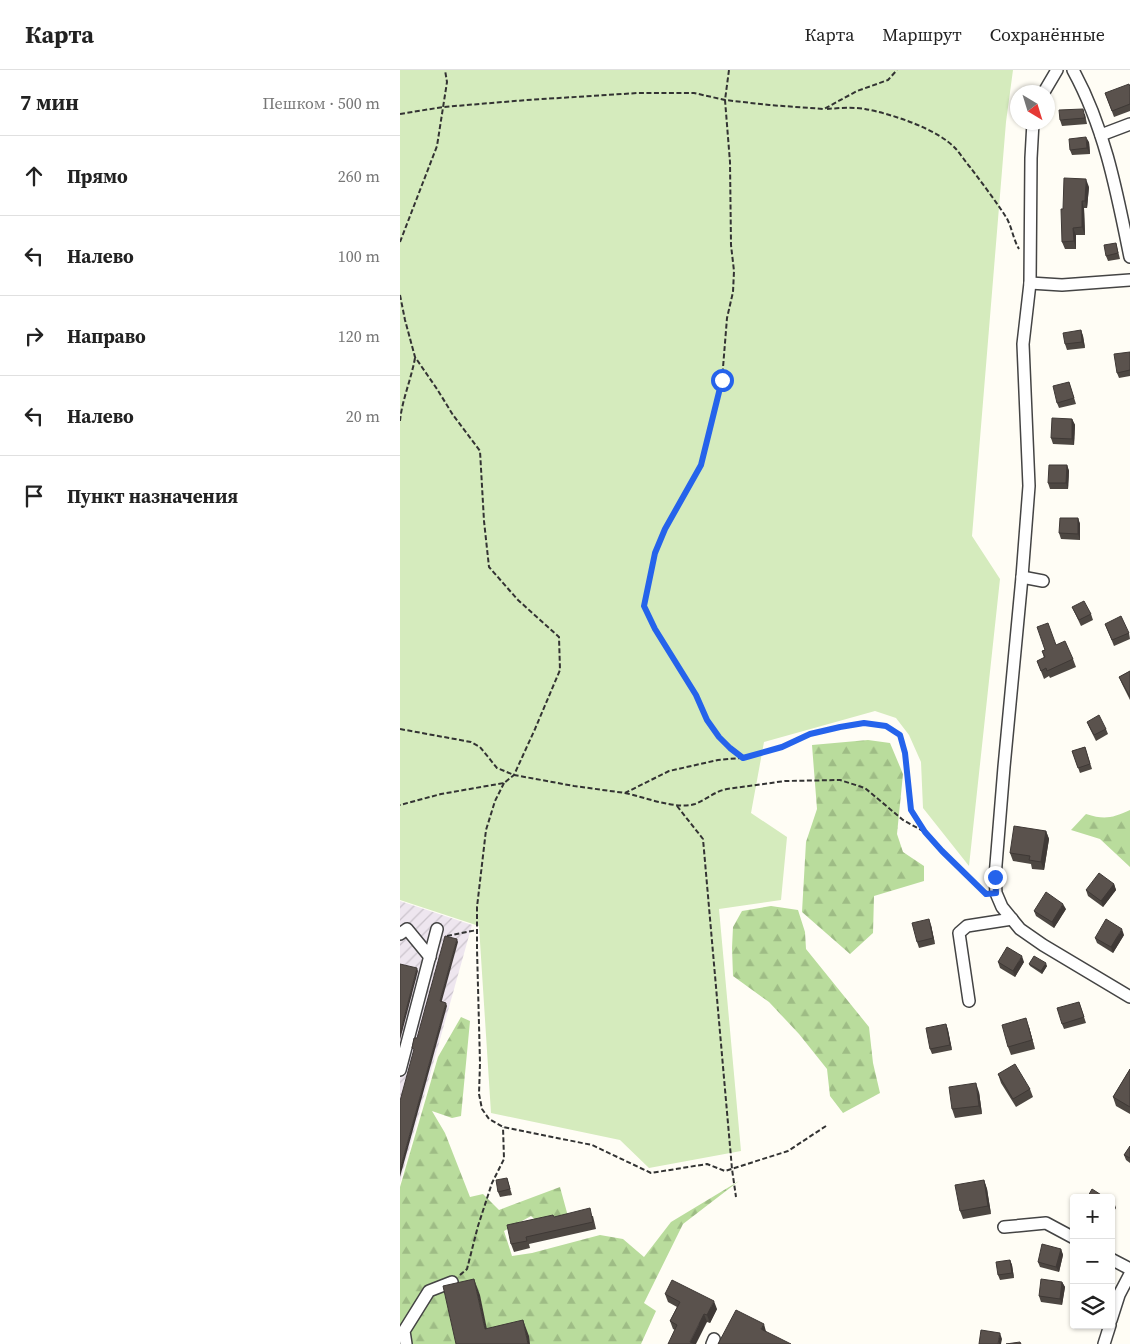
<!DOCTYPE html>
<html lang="ru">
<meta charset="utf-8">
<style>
:root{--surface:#fff;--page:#f6f6f6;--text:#222;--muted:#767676;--line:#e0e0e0}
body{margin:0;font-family:"Source Serif 4",serif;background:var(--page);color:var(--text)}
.controls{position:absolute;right:15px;bottom:15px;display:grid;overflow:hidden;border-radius:5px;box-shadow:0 1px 4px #0004}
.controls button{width:45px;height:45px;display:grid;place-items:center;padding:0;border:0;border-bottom:1px solid var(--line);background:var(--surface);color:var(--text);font:25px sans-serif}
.compass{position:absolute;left:610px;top:15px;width:45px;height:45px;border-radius:50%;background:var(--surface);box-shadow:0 1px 4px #0004;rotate:142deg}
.stop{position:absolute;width:15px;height:15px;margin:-11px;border:4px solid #2563eb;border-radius:50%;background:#fff}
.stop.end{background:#2563eb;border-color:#fff;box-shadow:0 1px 5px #0008}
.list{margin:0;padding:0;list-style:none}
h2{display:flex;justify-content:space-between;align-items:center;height:65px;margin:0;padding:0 20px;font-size:21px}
h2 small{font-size:16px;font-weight:400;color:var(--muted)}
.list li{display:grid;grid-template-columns:32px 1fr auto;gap:15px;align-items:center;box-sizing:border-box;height:80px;padding:0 20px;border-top:1px solid var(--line)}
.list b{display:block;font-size:19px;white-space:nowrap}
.list em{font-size:16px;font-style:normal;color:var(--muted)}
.icon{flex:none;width:28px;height:28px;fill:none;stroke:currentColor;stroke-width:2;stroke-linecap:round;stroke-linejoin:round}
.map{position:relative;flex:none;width:730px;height:1274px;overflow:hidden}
header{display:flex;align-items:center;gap:30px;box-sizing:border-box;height:70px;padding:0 25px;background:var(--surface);border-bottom:1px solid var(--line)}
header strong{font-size:24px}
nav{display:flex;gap:28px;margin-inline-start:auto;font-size:18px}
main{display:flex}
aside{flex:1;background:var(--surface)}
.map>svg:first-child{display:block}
.industrial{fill:url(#industrial-furrows)}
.grass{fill:#d5ebbd}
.forest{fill:url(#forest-firs)}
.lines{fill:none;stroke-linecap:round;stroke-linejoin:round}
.minor-casing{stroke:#444;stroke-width:14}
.path{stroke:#333;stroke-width:2;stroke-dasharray:5 2.5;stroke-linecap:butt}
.minor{stroke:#fff;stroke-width:11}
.wall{fill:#4d4742}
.shaded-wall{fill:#3f3936}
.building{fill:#5a524d;stroke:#3f3936}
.route{stroke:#2563eb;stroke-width:6}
</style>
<header>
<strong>Карта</strong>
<nav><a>Карта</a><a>Маршрут</a><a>Сохранённые</a></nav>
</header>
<main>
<aside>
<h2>7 мин<small>Пешком · 500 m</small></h2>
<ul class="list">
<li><svg class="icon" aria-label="ahead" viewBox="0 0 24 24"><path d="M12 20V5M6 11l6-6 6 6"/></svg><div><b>Прямо</b></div><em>260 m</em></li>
<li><svg class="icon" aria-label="left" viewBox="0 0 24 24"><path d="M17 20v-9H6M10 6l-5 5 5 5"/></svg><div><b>Налево</b></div><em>100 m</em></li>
<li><svg class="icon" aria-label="right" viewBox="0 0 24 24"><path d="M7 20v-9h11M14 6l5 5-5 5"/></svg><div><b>Направо</b></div><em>120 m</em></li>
<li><svg class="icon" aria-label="left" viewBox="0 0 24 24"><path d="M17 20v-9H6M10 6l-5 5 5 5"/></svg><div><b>Налево</b></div><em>20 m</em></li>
<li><svg class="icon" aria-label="arrive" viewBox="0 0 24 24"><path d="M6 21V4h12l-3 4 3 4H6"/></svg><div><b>Пункт назначения</b></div></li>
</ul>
</aside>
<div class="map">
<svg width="730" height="1274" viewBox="0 0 730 1274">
<defs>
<pattern id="industrial-furrows" width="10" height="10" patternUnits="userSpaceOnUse" patternTransform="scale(1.25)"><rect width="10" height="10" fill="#eee6ef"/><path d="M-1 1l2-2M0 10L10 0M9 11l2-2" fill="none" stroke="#cbc4cc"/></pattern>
<pattern id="forest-firs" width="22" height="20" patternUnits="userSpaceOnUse" patternTransform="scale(1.25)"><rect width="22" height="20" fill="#b9dc9c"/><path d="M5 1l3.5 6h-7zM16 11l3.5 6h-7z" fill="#9ebc85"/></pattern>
</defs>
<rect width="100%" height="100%" fill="#fffdf5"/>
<!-- industrial -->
<polygon class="industrial" points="0,831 72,855 0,1112"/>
<!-- grass -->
<polygon class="grass" points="0,0 613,0 606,52 572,466 600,509 569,796 523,738 521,692 509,665 496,648 475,641 364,672 351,743 387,767 381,830 319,839 341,1081 249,1098 220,1070 91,1043 79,856 0,830"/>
<!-- forest -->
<g class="forest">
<polygon points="468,670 490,673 503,704 497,764 503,782 524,796 524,811 474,826 473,863 450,884 402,842 406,772 417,739 412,675"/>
<path d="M730,740V799V797L700,769L671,760L686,744C705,750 712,748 730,740Z"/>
<polygon points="371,836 398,840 405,862 406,879 469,957 473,993 480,1023 443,1043 430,1026 427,999 399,964 369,932 333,906 332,878 333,857 342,841"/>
<polygon points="61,947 70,951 61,1046 52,1048 32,1041 45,1063 70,1127 83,1124 99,1140 160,1117 169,1150 142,1156 131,1146 104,1161 112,1186 132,1183 200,1165 223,1169 244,1187 271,1152 339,1111 283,1154 244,1233 256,1241 241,1274 0,1274 0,1117 38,987"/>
</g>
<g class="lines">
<!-- minor casing -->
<g class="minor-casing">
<g id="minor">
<path d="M673,0C705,58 717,123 730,187"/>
<polyline points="644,22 657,0"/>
<polyline points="701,65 730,54"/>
<polyline points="630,213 662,215 730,210"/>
<polyline points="622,507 629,416 623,274 630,213 631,88 633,52"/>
<polyline points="643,511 622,507 604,697 595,807 596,823 602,837 620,859 643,875 730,927"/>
<polyline points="0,864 7,859 30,887"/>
<polyline points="569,931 559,863 567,856 612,849"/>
<polyline points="0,1000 37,859"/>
<polyline points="604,1157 646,1153 674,1168"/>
<polyline points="711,1189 730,1199"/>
<polyline points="711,1250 719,1225 730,1204"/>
<polyline points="6,1274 4,1261 29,1221 52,1212"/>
<polyline points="312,1274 314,1269"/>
<polyline points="704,1274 710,1255"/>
</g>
</g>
<!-- path -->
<g class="path">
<polyline points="329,0 325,30 330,92 331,175 334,201 333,222 327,248 322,310 301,395 265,459 255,483 244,536 255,559 296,625 307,650 319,667 330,678 343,688"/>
<path d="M427,39C439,38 453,37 465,39C492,44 538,59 556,79C561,85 565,91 570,97C582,113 595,130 606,147C612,157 613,169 619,179"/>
<polyline points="0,44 43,37 127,30 238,23 294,23 325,30 369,35 424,39 457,21 488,10 497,0"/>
<polyline points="0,172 37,76 47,12 45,0"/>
<polyline points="0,225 5,250 15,287 37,319 53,345 80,381 84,451 89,497 118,530 159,567 160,600 135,659 114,705 104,713 41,724 0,735"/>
<path d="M0,351C2,330 11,310 15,288"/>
<polyline points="0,659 71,672 80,677 97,698 114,705 174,716 225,723 269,701 318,690 351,687 382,677 410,665 440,657 465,653 486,656 500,665 505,683 511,740 525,762 542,781 584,822"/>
<polyline points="104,713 95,731 86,760 77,837 77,879 80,993 79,1024 82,1039 89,1049 103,1057 192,1075 251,1103 307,1094 325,1101 388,1081 426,1056"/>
<path d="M225,723C244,727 276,740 295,734C306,730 315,721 327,719L385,711L440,710L465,718L503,750L523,761"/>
<polyline points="277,736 303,769 332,1099 336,1127"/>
<polyline points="47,866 77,860"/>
<polyline points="60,1205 67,1199 78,1156 92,1113 104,1089 103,1057"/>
</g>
<!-- minor -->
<use href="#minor" class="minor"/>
</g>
<!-- wall -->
<g class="wall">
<polygon points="730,17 730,41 714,47 705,23"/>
<polygon points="685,44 687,54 662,56 660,50"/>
<polygon points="689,72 690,84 672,85 670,80"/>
<polygon points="689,117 687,138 684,138 685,165 676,165 676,179 665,179 662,172 663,139"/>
<polygon points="716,173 720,189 708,191 706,186"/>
<polygon points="681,260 683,266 685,278 667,280 665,274"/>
<polygon points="730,282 730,306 719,308 717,303"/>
<polygon points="669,312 676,334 659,338 657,333"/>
<polygon points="672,349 675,355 674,375 653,374 651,368"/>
<polygon points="667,395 669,401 668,419 650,419 648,413"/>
<polygon points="678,448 680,454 680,470 661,469 659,463"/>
<polygon points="672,537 691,544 693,550 681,556"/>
<polygon points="705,554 729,563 730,569 714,576"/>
<polygon points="656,575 673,589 676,597 650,608 649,606 644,609 637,591 644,588 642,581"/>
<polygon points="730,601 730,630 722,614 719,607"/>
<polygon points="687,652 706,659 708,664 696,671 689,657"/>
<polygon points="685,677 692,699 680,703 672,681"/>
<polygon points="646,761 649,769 644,800 632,799 631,794 613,791 610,783"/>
<polygon points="714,814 716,820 703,837 688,826 686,820"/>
<polygon points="666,839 654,858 636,846 634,841"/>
<polygon points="531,855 535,874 519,878 517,872"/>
<polygon points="724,865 713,883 697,873 695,868"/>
<polygon points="598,892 624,892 615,907 600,898"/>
<polygon points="629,894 647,896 642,904 630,896"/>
<polygon points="679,932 686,953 664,959 662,954"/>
<polygon points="546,954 548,960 552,980 532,984 530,979"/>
<polygon points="629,957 635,979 611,985 608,977"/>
<polygon points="730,999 730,1044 716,1036 713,1027"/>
<polygon points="598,1004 630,1019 633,1027 616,1037 601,1013"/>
<polygon points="579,1022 582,1044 555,1048 552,1039"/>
<polygon points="730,1076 730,1093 726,1090 724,1085"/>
<polygon points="107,1108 112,1125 100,1127 98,1122"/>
<polygon points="584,1110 587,1119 591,1144 563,1149 560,1141"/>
<polygon points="193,1146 196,1159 129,1174 130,1178 114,1182 111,1174 154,1147"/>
<polygon points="661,1179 663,1185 659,1202 640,1197 638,1192"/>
<polygon points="610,1190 612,1195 614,1208 600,1210 598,1205"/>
<polygon points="662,1212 665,1217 662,1235 641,1232 639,1226"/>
<polygon points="265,1224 317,1239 310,1253 307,1252 275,1260 273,1259 270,1251 277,1237 268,1232"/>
</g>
<!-- shaded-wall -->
<g class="shaded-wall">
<polygon points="686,67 689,72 690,84 687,78"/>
<polygon points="686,109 689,117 687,138 685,131"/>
<polygon points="682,131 684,138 685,165 682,157"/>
<polygon points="673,158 676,165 676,179 674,171"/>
<polygon points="681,260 683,266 685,278 682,272"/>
<polygon points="672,349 675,355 674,375 672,369"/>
<polygon points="667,395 669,401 668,419 666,413"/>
<polygon points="678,448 680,454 680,470 678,464"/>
<polygon points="646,761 649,769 644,800 641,792"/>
<polygon points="714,814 716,820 703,837 701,831"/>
<polygon points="663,834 666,839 654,858 652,852"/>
<polygon points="529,849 531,855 535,874 533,868"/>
<polygon points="722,859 724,865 713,883 711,877"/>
<polygon points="57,869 58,872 41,934 40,931"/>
<polygon points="622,886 624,892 615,907 613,901"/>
<polygon points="646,893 647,896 642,904 641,901"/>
<polygon points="17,898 18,901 0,970 0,964"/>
<polygon points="46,933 47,936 0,1107 0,1100"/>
<polygon points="626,948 629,957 635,979 632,970"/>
<polygon points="546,954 548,960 552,980 550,975"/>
<polygon points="576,1013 579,1022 582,1044 579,1036"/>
<polygon points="584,1110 587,1119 591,1144 588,1136"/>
<polygon points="714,1132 716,1138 711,1146 711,1137"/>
<polygon points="661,1179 663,1185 659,1202 656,1197"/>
<polygon points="610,1190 612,1195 614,1208 612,1203"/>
<polygon points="74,1209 80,1225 90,1274 85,1259"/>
<polygon points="662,1212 665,1217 662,1235 660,1229"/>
<polygon points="314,1231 317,1239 310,1253 307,1245"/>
<polygon points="304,1244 307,1252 296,1274 291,1274 290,1272"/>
<polygon points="123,1250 129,1266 130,1274 128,1274"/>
<polygon points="364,1254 367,1265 361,1259"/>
<polygon points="600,1263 602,1269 601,1274 598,1274"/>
</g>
<!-- building -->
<g class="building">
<polygon points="729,14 730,17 730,34 712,41 705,23"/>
<polygon points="683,39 685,48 660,50 659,40"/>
<polygon points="686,67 687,78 670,80 669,69"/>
<polygon points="664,108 686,109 685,131 682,131 682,157 673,158 674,171 662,172 661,139 663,139"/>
<polygon points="716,173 718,183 706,186 704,175"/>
<polygon points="681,260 682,272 665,274 663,263"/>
<polygon points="730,282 730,300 717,303 714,284"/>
<polygon points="669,312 674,328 657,333 653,316"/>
<polygon points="652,348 672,349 672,369 651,368"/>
<polygon points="649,395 667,395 666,413 648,413"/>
<polygon points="660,448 678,448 678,464 659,463"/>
<polygon points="684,531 691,544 679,550 672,537"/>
<polygon points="721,546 729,563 712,570 705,554"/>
<polygon points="648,553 656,575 665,571 673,589 647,601 646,598 641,601 637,591 645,587 642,581 645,580 637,557"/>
<polygon points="730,601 730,627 719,607"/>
<polygon points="699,645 706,659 694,665 687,652"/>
<polygon points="685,677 690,694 678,698 672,681"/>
<polygon points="614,756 646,761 641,792 629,790 630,786 610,783"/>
<polygon points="699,803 714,814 701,831 686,820"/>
<polygon points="646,822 663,834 652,852 634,841"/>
<polygon points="529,849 533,868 517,872 512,853"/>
<polygon points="706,849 722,859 711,877 695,868"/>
<polygon points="45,866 57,869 40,931 46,933 0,1100 0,1031 14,979 12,978 14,968 17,968"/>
<polygon points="607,877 622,886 613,901 598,892"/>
<polygon points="634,886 646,893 641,901 629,894"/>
<polygon points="0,894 17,898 0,964"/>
<polygon points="679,932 684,947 662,954 657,938"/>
<polygon points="626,948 632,970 608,977 602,955"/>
<polygon points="546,954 550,975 530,979 526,958"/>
<polygon points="615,994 630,1019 613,1029 598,1004"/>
<polygon points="730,999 730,1037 713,1027"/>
<polygon points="576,1013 579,1036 552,1039 549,1017"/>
<polygon points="730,1076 730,1088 724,1085"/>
<polygon points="107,1108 110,1119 98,1122 96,1110"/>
<polygon points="584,1110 588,1136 560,1141 555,1115"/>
<polygon points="692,1119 706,1128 687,1128"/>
<polygon points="711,1131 714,1132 711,1137"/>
<polygon points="190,1138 193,1152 126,1167 127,1171 111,1174 107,1155 153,1145 154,1147"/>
<polygon points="642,1174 661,1179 656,1197 638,1192"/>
<polygon points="610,1190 612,1203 598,1205 596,1192"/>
<polygon points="74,1209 85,1259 123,1250 128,1274 56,1274 43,1216"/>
<polygon points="641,1209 662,1212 660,1229 639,1226"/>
<polygon points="272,1210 314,1231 307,1245 304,1244 290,1272 295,1274 268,1274 277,1255 270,1251 280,1232 265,1224"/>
<polygon points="336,1240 364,1254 361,1259 391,1274 318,1274"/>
<polygon points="581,1260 600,1263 598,1274 579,1274"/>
<polygon points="620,1272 621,1274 606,1274"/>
</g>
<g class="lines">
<!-- route -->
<polyline class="route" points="322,310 301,395 265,459 255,483 244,536 255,559 296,625 307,650 319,667 330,678 343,688 382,677 410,664 440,657 464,653 486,656 500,665 505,683 511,740 525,762 542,781 586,824 596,823 595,807"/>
</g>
</svg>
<div class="controls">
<button>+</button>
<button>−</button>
<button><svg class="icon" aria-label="layers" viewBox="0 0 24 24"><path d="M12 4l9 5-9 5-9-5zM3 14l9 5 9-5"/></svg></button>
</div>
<svg class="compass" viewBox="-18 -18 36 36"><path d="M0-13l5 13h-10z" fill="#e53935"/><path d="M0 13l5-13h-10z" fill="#767676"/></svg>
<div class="stop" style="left:322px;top:310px"></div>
<div class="stop end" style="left:595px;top:807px"></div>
</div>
</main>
